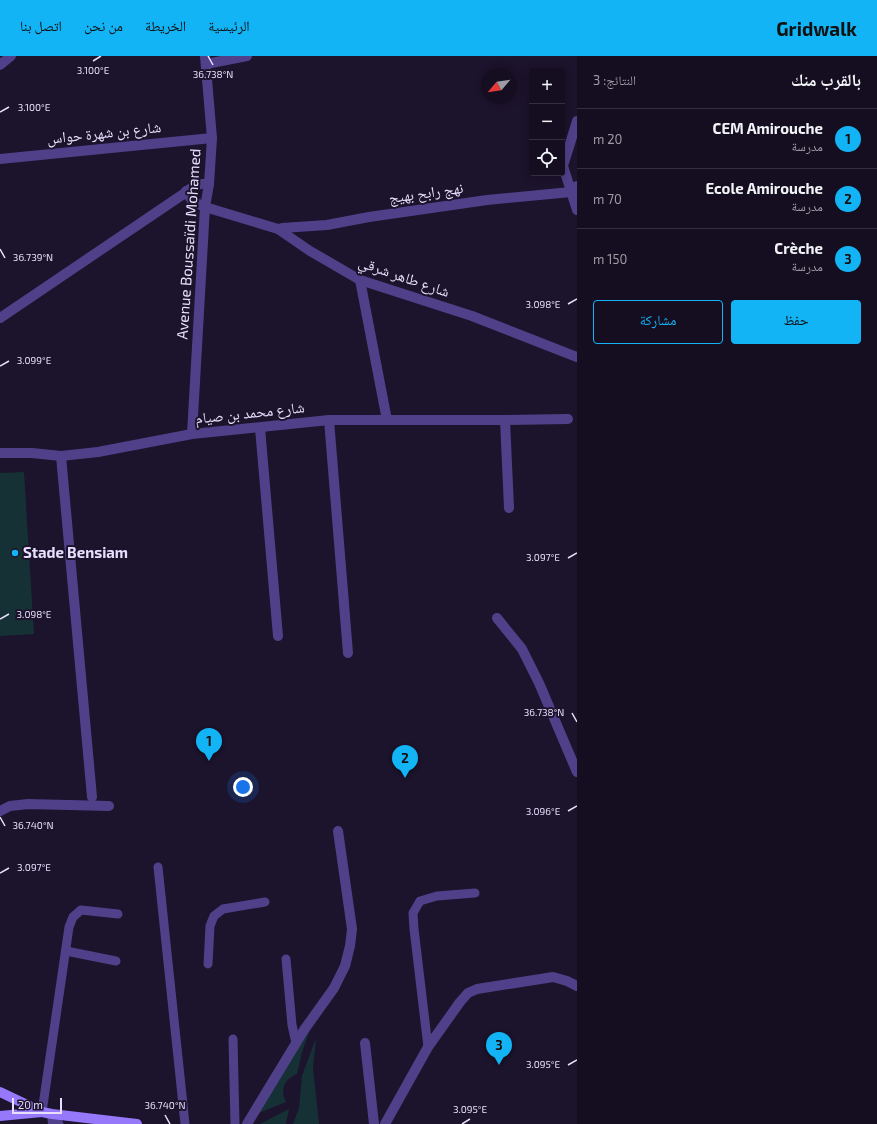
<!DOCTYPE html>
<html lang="ar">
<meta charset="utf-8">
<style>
:root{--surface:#150e21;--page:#1e172a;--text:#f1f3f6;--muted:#9d9ca5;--line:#342e3f;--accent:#12b4f6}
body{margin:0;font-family:"Exo 2","Noto Naskh Arabic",sans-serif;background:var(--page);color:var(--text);direction:rtl}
.controls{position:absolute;right:12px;top:12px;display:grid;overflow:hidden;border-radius:4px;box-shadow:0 2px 10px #0003}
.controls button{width:36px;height:36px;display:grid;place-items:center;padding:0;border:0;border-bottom:1px solid var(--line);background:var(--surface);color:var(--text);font:20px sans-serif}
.compass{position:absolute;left:481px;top:12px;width:36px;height:36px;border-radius:50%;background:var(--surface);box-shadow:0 2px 10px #0003;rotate:241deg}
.scale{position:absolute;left:12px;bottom:10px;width:50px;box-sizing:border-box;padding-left:4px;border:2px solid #e8dffe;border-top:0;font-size:11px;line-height:14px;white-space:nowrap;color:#e8dffe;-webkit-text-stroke:3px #1c132c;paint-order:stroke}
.you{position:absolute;left:243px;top:731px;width:14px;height:14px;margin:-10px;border:3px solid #fff;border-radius:50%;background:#1a73e8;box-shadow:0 0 0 6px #1a73e833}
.badge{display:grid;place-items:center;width:26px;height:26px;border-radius:50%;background:var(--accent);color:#111;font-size:13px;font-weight:700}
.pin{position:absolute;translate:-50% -33px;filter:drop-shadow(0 1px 2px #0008)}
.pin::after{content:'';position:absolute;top:21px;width:14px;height:12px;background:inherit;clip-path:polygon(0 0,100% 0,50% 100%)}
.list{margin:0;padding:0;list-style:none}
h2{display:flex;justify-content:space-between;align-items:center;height:52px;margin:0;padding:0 16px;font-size:17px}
h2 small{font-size:13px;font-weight:400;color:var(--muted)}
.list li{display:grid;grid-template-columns:26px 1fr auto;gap:12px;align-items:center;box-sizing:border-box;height:60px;padding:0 16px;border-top:1px solid var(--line)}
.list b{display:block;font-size:15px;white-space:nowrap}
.list p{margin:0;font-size:13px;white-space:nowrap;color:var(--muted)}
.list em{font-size:13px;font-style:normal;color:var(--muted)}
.actions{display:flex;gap:8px;padding:12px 16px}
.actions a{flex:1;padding:9px 0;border:1px solid var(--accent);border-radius:4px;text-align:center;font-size:14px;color:var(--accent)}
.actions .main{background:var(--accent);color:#111}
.icon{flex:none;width:22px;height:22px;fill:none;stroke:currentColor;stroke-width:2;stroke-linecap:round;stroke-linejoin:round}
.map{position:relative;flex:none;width:577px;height:1068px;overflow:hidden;direction:ltr}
header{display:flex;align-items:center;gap:24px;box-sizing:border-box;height:56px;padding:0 20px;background:var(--accent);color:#111}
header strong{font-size:19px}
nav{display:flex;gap:22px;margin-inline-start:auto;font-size:14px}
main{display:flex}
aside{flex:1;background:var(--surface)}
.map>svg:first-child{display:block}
.green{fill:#163136}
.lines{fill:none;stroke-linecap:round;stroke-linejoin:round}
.lane{stroke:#504089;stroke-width:9}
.street{stroke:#504089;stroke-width:10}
.secondary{stroke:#9579fa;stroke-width:10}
.ticks{fill:none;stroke:#e8dffe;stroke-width:1.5}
.poi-dot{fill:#12b4f6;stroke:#1c132c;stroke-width:1.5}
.labels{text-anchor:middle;stroke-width:4;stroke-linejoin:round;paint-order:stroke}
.street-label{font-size:15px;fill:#e8dffe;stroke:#1c132c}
.poi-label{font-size:15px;font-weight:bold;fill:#e8dffe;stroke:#1c132c;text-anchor:start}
.ticks-label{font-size:10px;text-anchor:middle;fill:#e8dffe;stroke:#1c132c;stroke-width:4;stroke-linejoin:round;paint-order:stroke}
</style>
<header>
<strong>Gridwalk</strong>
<nav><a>الرئيسية</a><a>الخريطة</a><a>من نحن</a><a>اتصل بنا</a></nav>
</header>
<main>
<aside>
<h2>بالقرب منك<small>النتائج: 3</small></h2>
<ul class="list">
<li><span class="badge">1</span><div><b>CEM Amirouche</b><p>مدرسة</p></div><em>20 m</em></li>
<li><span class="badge">2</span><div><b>Ecole Amirouche</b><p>مدرسة</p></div><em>70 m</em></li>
<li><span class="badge">3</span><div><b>Crèche</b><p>مدرسة</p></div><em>150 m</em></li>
</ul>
<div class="actions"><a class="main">حفظ</a><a>مشاركة</a></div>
</aside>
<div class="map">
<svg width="577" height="1068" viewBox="0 0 577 1068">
<rect width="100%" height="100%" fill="#1c132c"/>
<!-- green -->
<g class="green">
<polygon points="24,416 34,578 0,580 0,417"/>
<path d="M306,972L310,974L302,996L297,1018C284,1023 280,1034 286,1046L259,1057Z"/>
<polygon points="316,982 313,1012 319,1068 293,1068 299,1052 302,1020"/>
<polygon points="289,1053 286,1068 260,1068"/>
</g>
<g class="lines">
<!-- lane -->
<g class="lane">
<polyline points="158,811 185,1068"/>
<polyline points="66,895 116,905"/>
<polyline points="286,903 292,969 296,987"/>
<polyline points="208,908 210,870 214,860 223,853 265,846"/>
<polyline points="233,983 235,1068"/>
<polyline points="428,991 414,873 413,857 420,845 437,840 475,837"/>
<polyline points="42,1056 69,871 73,861 81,854 118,858"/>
<polyline points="52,1058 59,1068"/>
</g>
<!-- street -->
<g class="street">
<polyline points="206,8 247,0"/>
<polyline points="0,9 11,0"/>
<polyline points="577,65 563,110 577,154"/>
<polyline points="0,103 212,82"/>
<polyline points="186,135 192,145 205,151 278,173 310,195 360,224 472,260 577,301"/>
<polyline points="278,173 282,172 327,169 369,161 487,144 571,136 577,130"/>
<polyline points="360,224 387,364"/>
<path d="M0,262L182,139C192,131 196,127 209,128"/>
<polyline points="329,364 348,597"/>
<polyline points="505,364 509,452"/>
<polyline points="260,372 278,580"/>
<polyline points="192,378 205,151 209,128 212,82 205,0"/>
<polyline points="0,397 32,397 61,400 98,396 192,378 329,364 505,364 568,363"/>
<polyline points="61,400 92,741"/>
<polyline points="497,562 522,593 539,627 577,716"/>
<polyline points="0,755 10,750 28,748 109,750"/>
<polyline points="365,987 374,1068"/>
<polyline points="52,1058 53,1068"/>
<polyline points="247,1068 304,974 334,932 345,910 350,890 352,873 338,775"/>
<polyline points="385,1068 428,991 460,946 468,937 477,933 553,921 567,925 577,930"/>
</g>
<!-- secondary -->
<g class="secondary">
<polyline points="0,1036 42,1056 52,1058 137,1068"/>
<polyline points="0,1060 42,1056"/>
</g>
</g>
<!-- ticks -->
<path class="ticks" d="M208,0L213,9M93,5L101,0M0,56L9,51M0,193L5,202M568,248L577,243M0,310L9,305M568,502L577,497M0,563L9,558M572,657L577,666M568,755L577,750M0,761L5,770M0,817L9,812M568,1009L577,1004M165,1059L170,1068M462,1068L470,1063"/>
<!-- markers -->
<circle class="poi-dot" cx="15" cy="497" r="4"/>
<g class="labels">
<!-- street labels -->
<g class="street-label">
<text transform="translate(104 77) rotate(-6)" y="5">شارع بن شهرة حواس</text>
<text transform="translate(426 137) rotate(-8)" y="5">نهج رابح بهيج</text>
<text transform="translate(189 188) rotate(-86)" y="5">Avenue Boussaïdi Mohamed</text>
<text transform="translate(404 221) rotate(19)" y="5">شارع طاهر شرقي</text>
<text transform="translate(250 357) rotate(-6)" y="5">شارع محمد بن صيام</text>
</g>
<!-- poi labels -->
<g class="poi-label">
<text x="23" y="502">Stade Bensiam</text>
</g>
</g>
<g class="ticks-label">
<text x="93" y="18">3.100°E</text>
<text x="213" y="22">36.738°N</text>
<text x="34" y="55">3.100°E</text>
<text x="33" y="205">36.739°N</text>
<text x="543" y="252">3.098°E</text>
<text x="34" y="308">3.099°E</text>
<text x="543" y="505">3.097°E</text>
<text x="34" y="562">3.098°E</text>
<text x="544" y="660">36.738°N</text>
<text x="543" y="759">3.096°E</text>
<text x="33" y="773">36.740°N</text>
<text x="34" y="815">3.097°E</text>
<text x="543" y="1012">3.095°E</text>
<text x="165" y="1053">36.740°N</text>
<text x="470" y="1057">3.095°E</text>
</g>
</svg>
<div class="controls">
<button>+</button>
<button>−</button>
<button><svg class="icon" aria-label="locate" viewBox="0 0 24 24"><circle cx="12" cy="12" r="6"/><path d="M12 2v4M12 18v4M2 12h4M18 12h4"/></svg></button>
</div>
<svg class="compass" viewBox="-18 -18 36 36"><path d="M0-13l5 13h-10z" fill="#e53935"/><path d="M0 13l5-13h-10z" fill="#9d9ca5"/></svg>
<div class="scale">20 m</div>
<div class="you"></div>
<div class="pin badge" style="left:209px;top:705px">1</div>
<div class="pin badge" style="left:405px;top:722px">2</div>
<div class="pin badge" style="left:499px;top:1009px">3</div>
</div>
</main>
